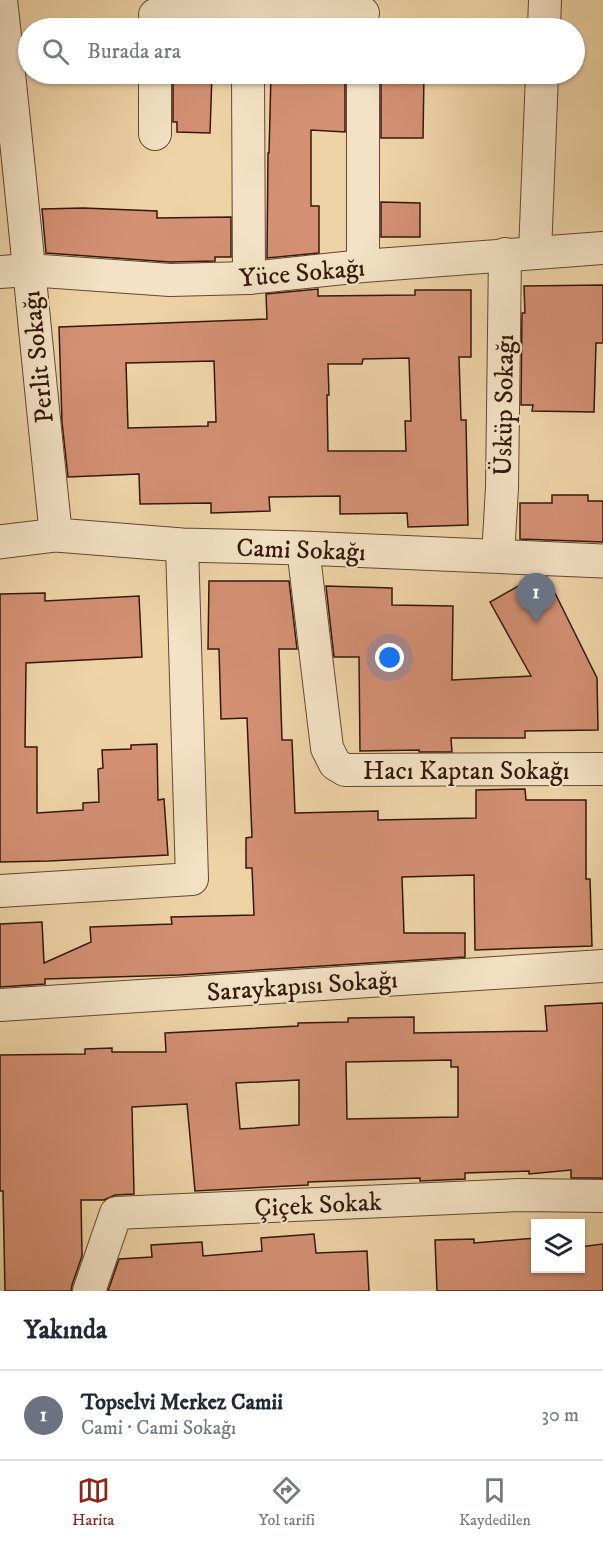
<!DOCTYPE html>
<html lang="tr">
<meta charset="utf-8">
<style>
:root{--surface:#fff;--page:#f2f2f3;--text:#1f2937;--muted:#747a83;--line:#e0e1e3;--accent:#8f2418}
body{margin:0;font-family:"IM FELL DW Pica",serif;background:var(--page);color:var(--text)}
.controls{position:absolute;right:18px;bottom:18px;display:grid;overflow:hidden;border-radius:0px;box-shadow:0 2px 4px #0004}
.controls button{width:54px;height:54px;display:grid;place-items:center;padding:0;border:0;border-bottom:2px solid var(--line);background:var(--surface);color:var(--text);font:30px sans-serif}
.you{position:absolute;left:390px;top:658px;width:21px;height:21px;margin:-15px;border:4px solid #fff;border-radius:50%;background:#1a73e8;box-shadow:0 0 0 9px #1a73e833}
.badge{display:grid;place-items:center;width:39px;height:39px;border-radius:50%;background:var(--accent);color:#fff;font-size:20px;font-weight:700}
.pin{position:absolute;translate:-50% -50px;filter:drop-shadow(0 2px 3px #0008)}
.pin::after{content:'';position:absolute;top:32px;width:21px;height:18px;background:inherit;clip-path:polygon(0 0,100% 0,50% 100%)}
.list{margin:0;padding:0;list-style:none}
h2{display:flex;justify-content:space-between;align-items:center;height:78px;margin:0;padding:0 24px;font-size:26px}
h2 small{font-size:20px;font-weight:400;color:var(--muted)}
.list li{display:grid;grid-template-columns:39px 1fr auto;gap:18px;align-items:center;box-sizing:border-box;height:90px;padding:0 24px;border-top:2px solid var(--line)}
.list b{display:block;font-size:22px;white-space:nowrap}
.list p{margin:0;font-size:20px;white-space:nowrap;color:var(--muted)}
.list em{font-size:20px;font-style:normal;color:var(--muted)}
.icon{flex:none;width:33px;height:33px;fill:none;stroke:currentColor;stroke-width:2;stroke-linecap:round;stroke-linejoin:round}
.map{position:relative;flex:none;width:603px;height:1291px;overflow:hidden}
.search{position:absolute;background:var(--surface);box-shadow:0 2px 4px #0004;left:18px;right:18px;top:18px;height:66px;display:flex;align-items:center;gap:15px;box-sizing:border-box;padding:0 21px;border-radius:33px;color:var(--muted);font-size:22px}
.sheet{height:168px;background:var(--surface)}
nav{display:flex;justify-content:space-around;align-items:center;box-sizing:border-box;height:84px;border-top:2px solid var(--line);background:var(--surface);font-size:16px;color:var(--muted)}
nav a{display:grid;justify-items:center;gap:3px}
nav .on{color:var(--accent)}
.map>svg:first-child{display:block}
.building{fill:#d39073;stroke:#35180b;stroke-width:1.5;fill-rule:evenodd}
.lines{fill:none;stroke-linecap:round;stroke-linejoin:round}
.minor-casing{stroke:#634732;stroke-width:34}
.tertiary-casing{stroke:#634732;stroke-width:35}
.minor{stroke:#f3e2c5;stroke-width:32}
.tertiary{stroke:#f3e2c5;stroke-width:33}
.labels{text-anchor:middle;stroke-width:4.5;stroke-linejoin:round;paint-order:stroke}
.street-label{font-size:26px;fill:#35180b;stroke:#f3e2c5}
</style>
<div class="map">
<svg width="603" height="1291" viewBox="0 0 603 1291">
<rect width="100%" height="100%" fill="#edd3a6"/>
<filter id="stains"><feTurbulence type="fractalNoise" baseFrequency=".00333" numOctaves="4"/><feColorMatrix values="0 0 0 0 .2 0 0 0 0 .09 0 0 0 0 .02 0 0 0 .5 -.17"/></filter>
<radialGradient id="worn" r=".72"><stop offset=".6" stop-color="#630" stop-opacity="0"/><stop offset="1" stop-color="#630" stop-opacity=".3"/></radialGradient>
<!-- building -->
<g class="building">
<polygon points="173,74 212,74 210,133 177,132 177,122 173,122"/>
<polygon points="271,74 345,74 345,132 311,130 311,206 319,206 319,253 267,258 268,153 269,153"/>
<polygon points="381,74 424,74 423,138 381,138"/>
<polygon points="381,202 420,203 420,237 381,237"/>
<polygon points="83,208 157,211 157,218 231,217 231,257 215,257 215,261 170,262 46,253 42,209"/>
<polygon points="603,285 603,343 596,343 594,412 532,411 533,405 521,405 522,313 525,313 524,286"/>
<path d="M318,289V296L415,295V290H471V357H459L461,420H466L468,525L408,527L407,513L340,514V496L269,497L270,511L211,513V503L140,504L139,474L68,477L62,422L59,327L267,319L266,294ZM409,358L411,421H405L406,451H328L327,395H329L328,364H362L363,359ZM214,361L216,422H208V426L128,428L126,363Z"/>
<polygon points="552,495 588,495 588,501 603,501 603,542 520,539 520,503 552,503"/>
<polygon points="534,577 547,577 597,678 598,730 525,731 525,738 451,738 452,752 419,752 419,750 360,751 359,657 334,657 326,586 392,588 392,605 453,606 452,680 531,676 490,602"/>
<polygon points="209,581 289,581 297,649 279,649 282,740 292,740 295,813 378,811 378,820 476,818 476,790 525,789 526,800 586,800 586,879 590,879 592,946 475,950 474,875 402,877 404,933 465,933 465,957 180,975 45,979 45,984 0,987 0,924 42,922 44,963 91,942 90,927 172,924 171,917 254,915 252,868 246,868 246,838 252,837 247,718 221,719 219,649 208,649"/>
<polygon points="45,593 45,601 139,596 142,657 26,663 25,747 37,747 37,813 83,810 83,803 99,802 98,769 103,768 102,750 131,749 131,745 157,744 158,800 164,799 168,855 49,861 0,862 0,594"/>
<path d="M603,1003V1178H571V1170L529,1174V1171L465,1173V1179L420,1181V1178L308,1182V1185L195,1191L187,1104L132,1107L134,1194L115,1195L104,1200H81L82,1256L72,1285L71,1291H5L3,1191H0V1055L85,1054V1049L112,1048V1052H166L165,1033L298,1026V1023L348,1022V1018L414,1017V1033L547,1031L545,1006ZM451,1060V1067H458V1117L347,1119L346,1062ZM299,1080V1125L240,1129L236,1083Z"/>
<polygon points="314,1234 316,1253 367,1251 369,1291 108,1291 119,1259 152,1257 151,1245 202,1242 203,1256 262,1251 261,1238"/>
<polygon points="536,1238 536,1269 580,1269 580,1247 603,1244 603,1291 437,1291 435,1240 474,1239 474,1243"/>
</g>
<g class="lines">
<!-- minor casing -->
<g class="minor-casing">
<g id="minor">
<path d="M1,0C21,178 37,357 56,535"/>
<polyline points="155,15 247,16 363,13"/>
<polyline points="544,28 545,0"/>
<polyline points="155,74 155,134"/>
<polyline points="248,74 249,278"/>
<polyline points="535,253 542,74"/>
<polyline points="363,266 363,74"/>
<polyline points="0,272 28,270 170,280 249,278 363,266 603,248"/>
<polyline points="303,548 327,748 335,764 345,770 603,769"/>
<polyline points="498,556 502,488 505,254"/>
<polyline points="0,891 192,879 182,545"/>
<polyline points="0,1005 603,966"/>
<polyline points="89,1291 116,1213 519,1195 603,1196"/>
</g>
</g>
<!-- tertiary casing -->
<g class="tertiary-casing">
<polyline id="tertiary" points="0,542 56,535 182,545 303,548 603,561"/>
</g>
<!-- minor -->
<use href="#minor" class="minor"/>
<!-- tertiary -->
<use href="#tertiary" class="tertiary"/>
</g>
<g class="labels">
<!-- street labels -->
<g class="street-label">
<text transform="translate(302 272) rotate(-5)" y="9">Yüce Sokağı</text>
<text transform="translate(37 357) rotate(-96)" y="9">Perlit Sokağı</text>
<text transform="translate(503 405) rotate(-89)" y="9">Üsküp Sokağı</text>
<text transform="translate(301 549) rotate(2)" y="9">Cami Sokağı</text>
<text x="466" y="779">Hacı Kaptan Sokağı</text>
<text transform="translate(302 985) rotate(-4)" y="9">Saraykapısı Sokağı</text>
<text transform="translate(318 1204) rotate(-3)" y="9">Çiçek Sokak</text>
</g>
</g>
<rect width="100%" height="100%" filter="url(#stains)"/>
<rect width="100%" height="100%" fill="url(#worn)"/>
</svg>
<div class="controls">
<button><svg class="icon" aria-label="layers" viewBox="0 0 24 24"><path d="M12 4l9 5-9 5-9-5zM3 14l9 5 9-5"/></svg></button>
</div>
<div class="you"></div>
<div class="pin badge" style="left:536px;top:623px;background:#6b7280">1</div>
<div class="search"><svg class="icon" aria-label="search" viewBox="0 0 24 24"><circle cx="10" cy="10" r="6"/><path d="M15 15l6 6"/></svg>Burada ara</div>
</div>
<section class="sheet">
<h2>Yakında<small></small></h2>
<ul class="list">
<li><span class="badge" style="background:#6b7280">1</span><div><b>Topselvi Merkez Camii</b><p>Cami · Cami Sokağı</p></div><em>30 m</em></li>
</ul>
</section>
<nav>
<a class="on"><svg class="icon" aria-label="map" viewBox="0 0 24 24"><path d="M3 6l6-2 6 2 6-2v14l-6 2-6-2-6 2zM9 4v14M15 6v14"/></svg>Harita</a>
<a><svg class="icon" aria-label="directions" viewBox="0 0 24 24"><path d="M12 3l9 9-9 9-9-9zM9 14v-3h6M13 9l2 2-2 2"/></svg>Yol tarifi</a>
<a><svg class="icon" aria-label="saved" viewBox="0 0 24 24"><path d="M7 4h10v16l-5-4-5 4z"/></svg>Kaydedilen</a>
</nav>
